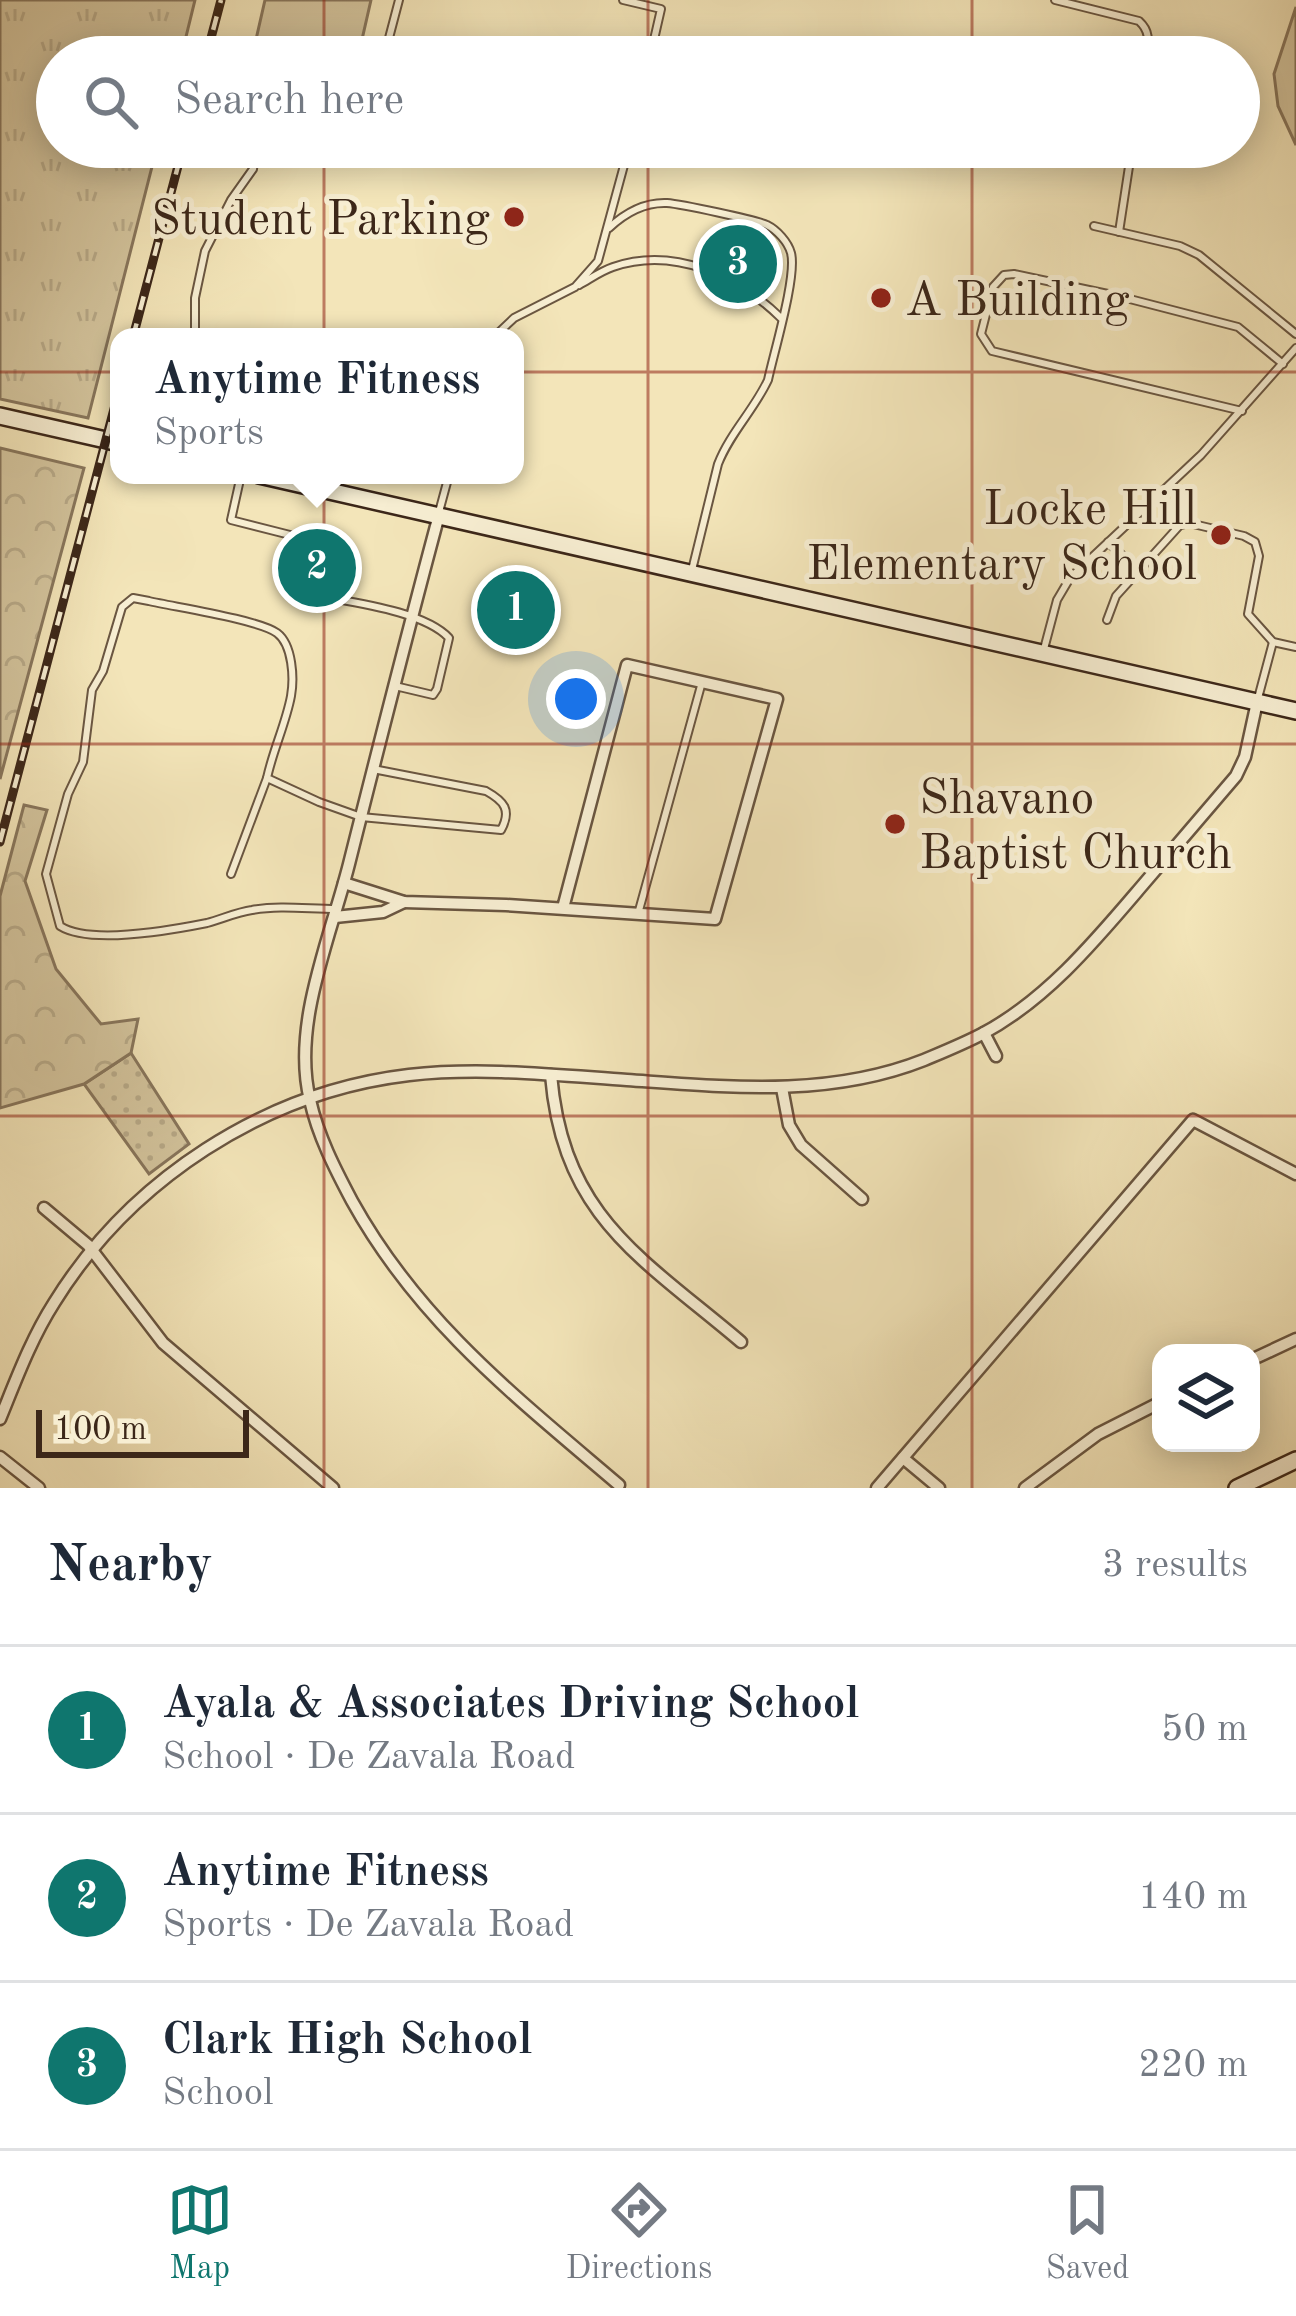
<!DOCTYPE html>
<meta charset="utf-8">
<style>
:root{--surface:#fff;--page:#f2f2f3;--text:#1f2937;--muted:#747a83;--line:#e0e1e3;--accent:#0f766e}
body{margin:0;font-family:"Old Standard TT",serif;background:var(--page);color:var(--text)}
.controls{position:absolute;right:36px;bottom:36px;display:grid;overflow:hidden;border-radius:24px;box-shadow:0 6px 30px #0003}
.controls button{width:108px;height:108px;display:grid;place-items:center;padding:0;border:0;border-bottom:3px solid var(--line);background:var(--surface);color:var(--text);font:60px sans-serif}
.scale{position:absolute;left:36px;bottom:30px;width:213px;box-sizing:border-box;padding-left:12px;border:6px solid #3c2719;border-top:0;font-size:33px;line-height:42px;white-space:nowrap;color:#3c2719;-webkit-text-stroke:9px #f7eed2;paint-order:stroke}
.you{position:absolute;left:576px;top:699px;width:42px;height:42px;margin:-30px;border:9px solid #fff;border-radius:50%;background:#1a73e8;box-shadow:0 0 0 18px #1a73e833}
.badge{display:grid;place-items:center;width:78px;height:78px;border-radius:50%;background:var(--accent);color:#fff;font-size:39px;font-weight:700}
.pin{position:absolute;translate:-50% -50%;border:6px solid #fff;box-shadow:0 3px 12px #0006}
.popup{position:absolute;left:110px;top:328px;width:414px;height:156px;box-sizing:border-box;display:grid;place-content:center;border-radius:24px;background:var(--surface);filter:drop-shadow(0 3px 9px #0005);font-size:39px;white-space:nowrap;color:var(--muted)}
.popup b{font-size:45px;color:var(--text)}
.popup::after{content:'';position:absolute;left:50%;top:100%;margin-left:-24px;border:24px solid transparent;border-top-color:var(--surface)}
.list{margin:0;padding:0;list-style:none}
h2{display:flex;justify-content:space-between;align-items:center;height:156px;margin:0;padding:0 48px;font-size:51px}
h2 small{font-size:39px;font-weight:400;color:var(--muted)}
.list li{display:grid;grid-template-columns:78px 1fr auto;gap:36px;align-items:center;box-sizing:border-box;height:168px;padding:0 48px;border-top:3px solid var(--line)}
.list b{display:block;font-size:45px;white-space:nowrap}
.list p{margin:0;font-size:39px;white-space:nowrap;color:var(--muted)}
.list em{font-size:39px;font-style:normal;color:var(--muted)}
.icon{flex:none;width:66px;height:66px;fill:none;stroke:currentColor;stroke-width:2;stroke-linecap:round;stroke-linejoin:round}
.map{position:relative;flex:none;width:1296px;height:1488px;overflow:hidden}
.search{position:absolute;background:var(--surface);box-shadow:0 6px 30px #0003;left:36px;right:36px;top:36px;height:132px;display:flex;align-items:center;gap:30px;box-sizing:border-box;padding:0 42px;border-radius:66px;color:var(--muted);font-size:45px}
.sheet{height:660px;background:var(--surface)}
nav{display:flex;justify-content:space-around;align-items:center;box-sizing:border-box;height:168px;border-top:3px solid var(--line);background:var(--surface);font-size:33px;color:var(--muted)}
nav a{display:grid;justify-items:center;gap:6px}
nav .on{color:var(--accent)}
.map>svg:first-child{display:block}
.grass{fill:url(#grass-dots);stroke:#88765c;stroke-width:3}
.forest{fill:url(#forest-crowns);stroke:#88765c;stroke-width:3}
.park{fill:url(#park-tufts);stroke:#88765c;stroke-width:3}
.garden{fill:#d4c59e;stroke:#88765c;stroke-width:3}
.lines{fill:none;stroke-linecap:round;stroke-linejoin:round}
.service-casing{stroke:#6a5641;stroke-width:10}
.minor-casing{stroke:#6a5641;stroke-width:15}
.secondary-casing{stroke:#3c2719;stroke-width:20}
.service{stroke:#f7eed2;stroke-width:6}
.minor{stroke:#f7eed2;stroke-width:10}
.secondary{stroke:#f7eed2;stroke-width:15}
.rail-casing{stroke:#3c2719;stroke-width:9}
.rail{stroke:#f7eed2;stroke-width:4.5;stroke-dasharray:14;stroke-linecap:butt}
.grid{fill:none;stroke:#8f2418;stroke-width:3;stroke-opacity:0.55}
.poi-dot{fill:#8f2418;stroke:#f7eed2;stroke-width:4.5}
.labels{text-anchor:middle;stroke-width:10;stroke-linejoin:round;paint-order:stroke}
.poi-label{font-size:48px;fill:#3c2719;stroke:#f7eed2;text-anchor:end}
</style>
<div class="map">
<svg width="1296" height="1488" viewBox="0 0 1296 1488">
<defs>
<pattern id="grass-dots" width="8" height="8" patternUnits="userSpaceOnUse" patternTransform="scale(3)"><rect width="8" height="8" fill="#d4c59e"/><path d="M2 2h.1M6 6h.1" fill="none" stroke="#b7a988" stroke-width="1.8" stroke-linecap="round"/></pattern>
<pattern id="forest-crowns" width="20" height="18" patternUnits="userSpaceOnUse" patternTransform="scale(3)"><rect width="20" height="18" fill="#d4c59e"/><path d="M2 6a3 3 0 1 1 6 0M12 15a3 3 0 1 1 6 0" fill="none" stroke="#b7a988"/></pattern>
<pattern id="park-tufts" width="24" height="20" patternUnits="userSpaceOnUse" patternTransform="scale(3)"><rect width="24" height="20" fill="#d4c59e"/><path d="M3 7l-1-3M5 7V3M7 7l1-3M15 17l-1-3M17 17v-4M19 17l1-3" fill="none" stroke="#b7a988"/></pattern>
</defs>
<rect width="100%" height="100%" fill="#f3e5b9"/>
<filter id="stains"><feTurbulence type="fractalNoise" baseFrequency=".00167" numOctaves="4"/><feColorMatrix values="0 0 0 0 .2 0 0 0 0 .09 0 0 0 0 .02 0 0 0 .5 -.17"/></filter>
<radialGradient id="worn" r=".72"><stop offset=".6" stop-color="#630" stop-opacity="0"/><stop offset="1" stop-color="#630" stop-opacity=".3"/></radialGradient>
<!-- grass -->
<polygon class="grass" points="131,1053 189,1144 149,1174 84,1084"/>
<!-- forest -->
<g class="forest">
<polygon points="0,448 84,468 0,779"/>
<polygon points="24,805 47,810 25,881 56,969 101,1024 138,1019 131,1053 84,1084 0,1108 0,896"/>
</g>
<!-- park -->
<polygon class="park" points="0,0 195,0 181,57 57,57 57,147 157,147 88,418 0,399"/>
<!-- garden -->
<g class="garden">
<polygon points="265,0 371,0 358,57 252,57"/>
<polygon points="1296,7 1296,145 1278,106 1274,74"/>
</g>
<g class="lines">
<!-- service casing -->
<g class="service-casing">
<g id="service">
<polyline points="623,0 661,9 650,57"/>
<path d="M1055,0L1139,21C1151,32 1148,42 1146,57"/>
<polyline points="384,57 399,0"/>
<polyline points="1094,226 1180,246 1199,255 1296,334"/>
<path d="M609,228C625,213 644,202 667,203C681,204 756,220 767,225C777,230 788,242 791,253C797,276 774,352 768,380C754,410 730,433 718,464L692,570"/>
<polyline points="1119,232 1132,147"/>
<path d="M579,285C590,279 601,271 613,267C674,246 738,276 781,318"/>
<polyline points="195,337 195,298 205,251 231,200 253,169 256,147"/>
<polyline points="494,337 514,318 575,287 598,261 629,147"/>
<polyline points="1242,411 992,351 981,334 993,287 1004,275 1014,274 1122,297 1238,327 1283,364"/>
<polyline points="241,475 231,520 294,536"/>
<polyline points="439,512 449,475"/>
<polyline points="1108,542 1139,571"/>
<path d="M310,594C348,602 423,610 449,638L437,689L433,695L395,686"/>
<polyline points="1107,620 1116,596 1180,525 1189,523 1244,536 1255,542 1259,556 1248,614 1273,642 1296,647"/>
<polyline points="1044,649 1057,600 1070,578 1201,455 1296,348"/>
<polyline points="1257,702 1273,642"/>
<polyline points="231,874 267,778"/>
<path d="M336,909C308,909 280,905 252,910C237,912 222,919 207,923C172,930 90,945 60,926L46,874L68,794L83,762L92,690L103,671L122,607L133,598L149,601C175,607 260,620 277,633C293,645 294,679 291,696C286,723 273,750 267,778L319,802L361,817L501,830C512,810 504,801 486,791L373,769"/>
<polyline points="638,914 702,682"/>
</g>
</g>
<!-- minor casing -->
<g class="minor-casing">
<g id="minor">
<path d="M439,515C408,630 379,745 350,860C332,934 291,1024 310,1100C318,1136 335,1169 352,1201C419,1322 516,1397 619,1485"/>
<polyline points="344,883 404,902 506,905 715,919 777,699 627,665 563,908"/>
<polyline points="335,917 383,912 404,902"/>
<polyline points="984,1033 996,1056"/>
<path d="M551,1075C563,1217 642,1258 741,1342"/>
<polyline points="782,1088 789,1125 801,1145 862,1199"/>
<polyline points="44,1208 88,1245 163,1343 333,1488"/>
<polyline points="1251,1360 1296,1339"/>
<path d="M0,1419C16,1380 31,1339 54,1303C130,1180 264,1092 409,1075C481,1067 555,1075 627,1080C727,1087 828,1098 924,1060C943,1052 963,1044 982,1034C1046,1000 1095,941 1141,887C1173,850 1204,813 1236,776L1245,757L1257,702"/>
<polyline points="0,1457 39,1488"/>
<polyline points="903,1458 939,1488"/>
<polyline points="877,1488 1193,1120 1296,1174"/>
<polyline points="1025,1488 1098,1434 1161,1402"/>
</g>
</g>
<!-- secondary casing -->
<g class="secondary-casing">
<g id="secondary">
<polyline points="0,416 119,443"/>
<polyline points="259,475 1296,711"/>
<polyline points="1237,1488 1296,1460"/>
</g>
</g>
<!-- service -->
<use href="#service" class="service"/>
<!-- minor -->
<use href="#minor" class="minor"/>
<!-- secondary -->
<use href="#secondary" class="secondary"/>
<!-- rail casing -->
<g class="rail-casing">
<g id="rail">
<polyline points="206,57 221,0"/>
<polyline points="133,337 183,147"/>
<polyline points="0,842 119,390"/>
</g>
</g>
<!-- rail -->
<use href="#rail" class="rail"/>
</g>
<!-- grid -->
<path class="grid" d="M324,0V57M648,0V57M972,0V57M324,147V1488M648,147V1488M972,147V1488M0,372H1296M0,744H1296M0,1116H1296"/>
<!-- markers -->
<g class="poi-dot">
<circle cx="514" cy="217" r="12"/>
<circle cx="881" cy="298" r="12"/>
<circle cx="1221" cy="535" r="12"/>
<circle cx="895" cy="824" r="12"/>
</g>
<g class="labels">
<!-- poi labels -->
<g class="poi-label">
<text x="490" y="234">Student Parking</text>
<text x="905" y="315" text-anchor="start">A Building</text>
<text x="1197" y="524">Locke Hill<tspan x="1197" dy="55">Elementary School</tspan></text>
<text x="919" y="813" text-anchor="start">Shavano<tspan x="919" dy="55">Baptist Church</tspan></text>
</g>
</g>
<rect width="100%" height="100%" filter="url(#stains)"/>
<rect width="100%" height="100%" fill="url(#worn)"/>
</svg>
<div class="controls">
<button><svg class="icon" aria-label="layers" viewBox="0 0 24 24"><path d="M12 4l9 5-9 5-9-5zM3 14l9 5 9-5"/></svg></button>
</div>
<div class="scale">100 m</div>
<div class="you"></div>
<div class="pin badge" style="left:516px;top:610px">1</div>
<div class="pin badge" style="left:317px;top:568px">2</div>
<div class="popup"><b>Anytime Fitness</b>Sports</div>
<div class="pin badge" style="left:738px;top:264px">3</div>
<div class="search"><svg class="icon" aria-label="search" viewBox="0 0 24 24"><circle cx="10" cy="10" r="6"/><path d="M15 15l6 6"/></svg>Search here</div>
</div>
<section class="sheet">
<h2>Nearby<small>3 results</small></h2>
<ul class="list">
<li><span class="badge">1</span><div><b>Ayala &amp; Associates Driving School</b><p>School · De Zavala Road</p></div><em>50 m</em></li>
<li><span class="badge">2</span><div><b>Anytime Fitness</b><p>Sports · De Zavala Road</p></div><em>140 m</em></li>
<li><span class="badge">3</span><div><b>Clark High School</b><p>School</p></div><em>220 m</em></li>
</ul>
</section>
<nav>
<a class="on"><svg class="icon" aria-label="map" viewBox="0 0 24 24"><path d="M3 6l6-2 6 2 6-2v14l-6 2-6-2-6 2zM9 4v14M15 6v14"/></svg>Map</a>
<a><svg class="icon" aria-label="directions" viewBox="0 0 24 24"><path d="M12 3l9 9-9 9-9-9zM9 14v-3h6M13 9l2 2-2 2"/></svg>Directions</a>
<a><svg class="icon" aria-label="saved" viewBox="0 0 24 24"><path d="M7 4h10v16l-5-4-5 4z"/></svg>Saved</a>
</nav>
